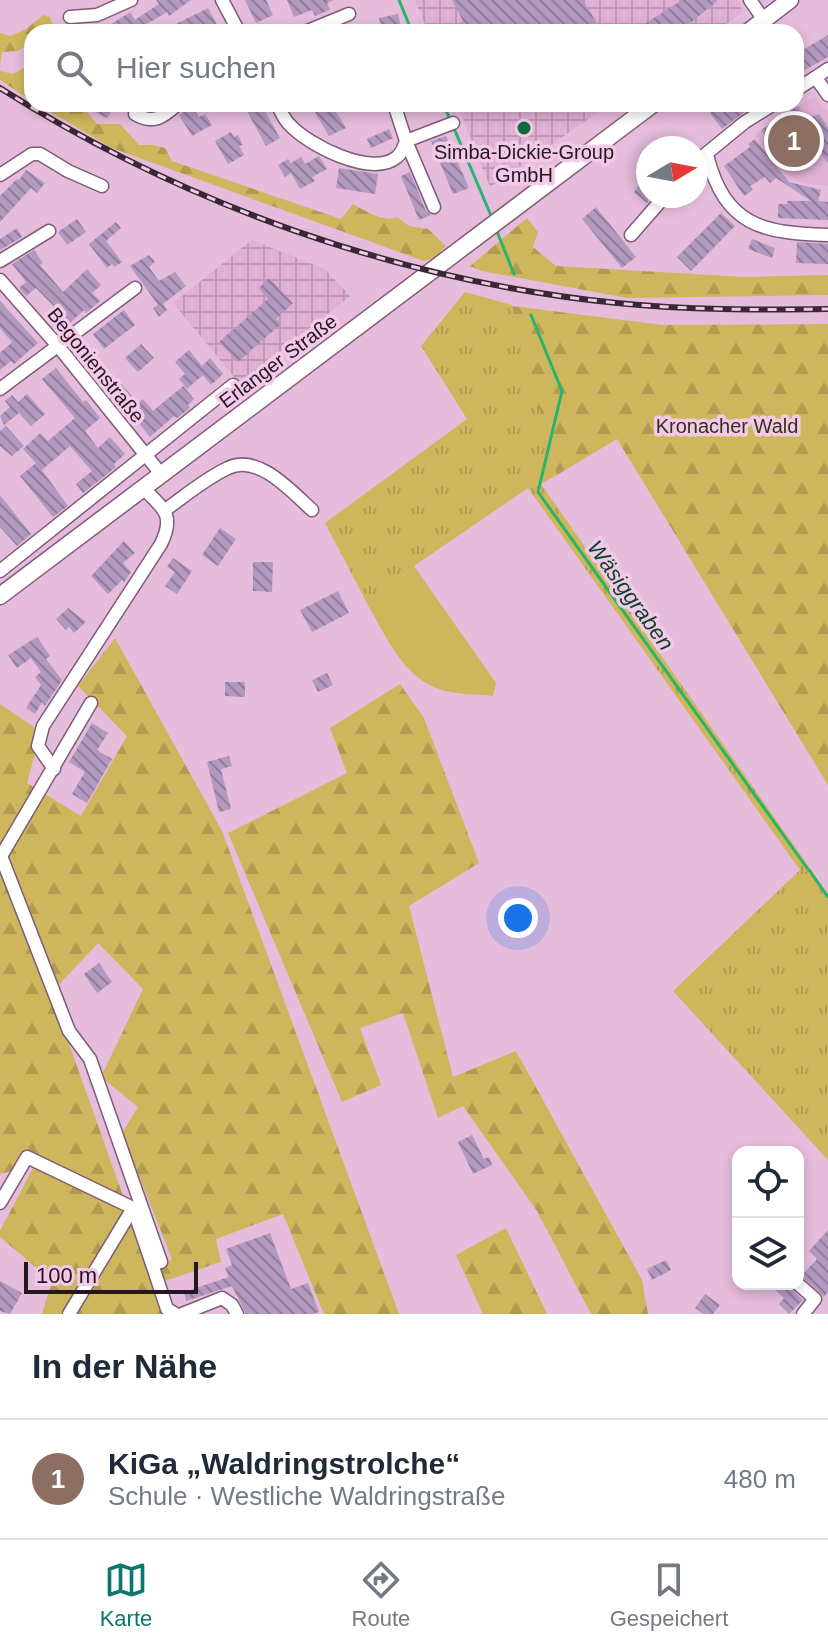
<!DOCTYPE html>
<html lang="de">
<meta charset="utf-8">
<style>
:root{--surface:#fff;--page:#f6f6f7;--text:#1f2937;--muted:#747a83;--line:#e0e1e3;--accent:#0f766e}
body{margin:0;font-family:Arial,sans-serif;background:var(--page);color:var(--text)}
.controls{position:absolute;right:24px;bottom:24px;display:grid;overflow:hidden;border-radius:16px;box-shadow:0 4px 12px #0003}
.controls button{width:72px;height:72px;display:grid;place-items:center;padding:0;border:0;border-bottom:2px solid var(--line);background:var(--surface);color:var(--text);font:40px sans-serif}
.compass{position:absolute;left:636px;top:136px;width:72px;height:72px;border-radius:50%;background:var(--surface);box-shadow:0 4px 12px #0003;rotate:80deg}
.scale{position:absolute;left:24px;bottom:20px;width:174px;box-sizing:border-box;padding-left:8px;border:4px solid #251621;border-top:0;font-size:22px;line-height:28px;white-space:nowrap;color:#251621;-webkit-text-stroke:6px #f3c9e8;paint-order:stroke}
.you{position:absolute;left:518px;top:918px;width:28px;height:28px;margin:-20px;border:6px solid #fff;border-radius:50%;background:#1a73e8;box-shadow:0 0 0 12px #1a73e833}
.badge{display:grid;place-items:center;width:52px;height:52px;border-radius:50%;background:var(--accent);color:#fff;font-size:26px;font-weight:700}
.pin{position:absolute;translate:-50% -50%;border:4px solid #fff;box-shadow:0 2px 8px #0006}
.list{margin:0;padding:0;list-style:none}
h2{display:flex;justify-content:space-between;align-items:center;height:104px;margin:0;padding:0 32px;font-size:34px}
h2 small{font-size:26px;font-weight:400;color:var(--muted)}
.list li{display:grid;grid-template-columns:52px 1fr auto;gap:24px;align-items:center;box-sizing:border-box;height:120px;padding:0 32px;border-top:2px solid var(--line)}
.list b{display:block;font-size:30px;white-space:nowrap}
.list p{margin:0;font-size:26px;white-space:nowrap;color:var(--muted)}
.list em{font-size:26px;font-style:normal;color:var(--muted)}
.icon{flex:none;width:44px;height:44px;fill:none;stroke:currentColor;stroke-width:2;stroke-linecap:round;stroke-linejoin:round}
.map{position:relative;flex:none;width:828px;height:1314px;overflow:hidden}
.search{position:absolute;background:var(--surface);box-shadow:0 4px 12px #0003;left:24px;right:24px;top:24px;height:88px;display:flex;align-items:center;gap:20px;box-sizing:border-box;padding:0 28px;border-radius:24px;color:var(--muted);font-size:30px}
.sheet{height:224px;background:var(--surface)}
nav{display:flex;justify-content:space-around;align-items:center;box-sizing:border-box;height:112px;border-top:2px solid var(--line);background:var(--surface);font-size:22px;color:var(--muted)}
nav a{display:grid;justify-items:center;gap:4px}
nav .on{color:var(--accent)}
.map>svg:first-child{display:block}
.built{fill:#e0b0d4}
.industrial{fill:url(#industrial-grid)}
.grass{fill:url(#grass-tufts)}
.forest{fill:url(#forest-firs)}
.green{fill:#cdb65c}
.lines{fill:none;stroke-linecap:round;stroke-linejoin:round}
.stream{stroke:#27b46c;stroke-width:3}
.building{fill:url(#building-back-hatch)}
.minor-casing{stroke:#7f5b77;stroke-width:15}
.major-casing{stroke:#7f5b77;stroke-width:19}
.minor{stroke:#fff;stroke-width:12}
.major{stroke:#fff;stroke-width:16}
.rail-casing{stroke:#382734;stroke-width:6}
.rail{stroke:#f3c9e8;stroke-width:3;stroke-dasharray:9;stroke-linecap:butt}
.poi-dot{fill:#0f6a3d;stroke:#f3c9e8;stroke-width:3}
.labels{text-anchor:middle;stroke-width:7;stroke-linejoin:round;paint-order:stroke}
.poi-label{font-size:20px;fill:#251621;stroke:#f3c9e8}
.street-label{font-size:20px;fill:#251621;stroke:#f3c9e8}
.park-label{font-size:20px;fill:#37311a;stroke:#f3c9e8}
.water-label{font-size:22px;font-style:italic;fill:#0d4326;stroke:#f3c9e8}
</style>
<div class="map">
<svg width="828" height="1314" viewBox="0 0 828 1314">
<defs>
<pattern id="industrial-grid" width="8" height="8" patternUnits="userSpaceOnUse" patternTransform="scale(2)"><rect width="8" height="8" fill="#e0b0d4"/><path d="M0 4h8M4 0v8" fill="none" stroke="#c097b6"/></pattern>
<pattern id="grass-tufts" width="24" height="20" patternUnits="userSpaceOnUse" patternTransform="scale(2)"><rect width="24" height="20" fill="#cdb65c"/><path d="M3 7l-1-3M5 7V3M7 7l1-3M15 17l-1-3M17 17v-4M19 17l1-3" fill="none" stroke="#b09c50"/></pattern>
<pattern id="forest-firs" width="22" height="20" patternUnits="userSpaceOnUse" patternTransform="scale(2)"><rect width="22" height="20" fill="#cdb65c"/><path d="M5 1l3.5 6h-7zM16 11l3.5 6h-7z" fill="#b09c50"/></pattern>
<pattern id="building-back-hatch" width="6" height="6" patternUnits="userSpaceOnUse" patternTransform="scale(2)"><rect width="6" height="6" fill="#b399c0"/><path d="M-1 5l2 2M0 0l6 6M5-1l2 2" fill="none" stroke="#917c9c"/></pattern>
</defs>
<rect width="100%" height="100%" fill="#e5bcdb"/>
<!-- built -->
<polygon class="built" points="815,96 828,112 828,186 801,183 780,170 755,135 761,130 766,137 802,114 798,106"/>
<!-- industrial -->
<g class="industrial">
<polygon points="415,0 739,0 742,13 715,32 428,32"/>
<polygon points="457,104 610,104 490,187"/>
<polygon points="252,240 325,269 350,296 240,384 173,303"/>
</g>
<!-- grass -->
<polygon class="grass" points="465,292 512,305 557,475 541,484 828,894 828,1160 673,991 800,870 528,488 414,566 369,607 325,523 467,419 421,346"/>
<!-- forest -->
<g class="forest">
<polygon points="43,15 50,17 52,24 49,32 32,32 32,41 18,51 2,52 0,67 0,33 10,36 26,29"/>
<polygon points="30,60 32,61 32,101 0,80 0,71 13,74 27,66"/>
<path d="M37,104H80L97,124H120L139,145H153L165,148L172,161L341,219L353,204C365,211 384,223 397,217L409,226L428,229L446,246L434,258L424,261L112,148Z"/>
<polygon points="527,218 538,232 533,247 556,266 744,277 828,275 828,295 627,298 482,271 470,266"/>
<polygon points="512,306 663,325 828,324 828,785 617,439 557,475"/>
<polygon points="115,638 222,831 399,1314 324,1314 283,1214 216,1239 221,1262 162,1282 159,1268 172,1259 122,1133 138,1107 101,1077 143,989 98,943 51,993 165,1314 42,1314 52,1281 0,1237 0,1231 34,1166 0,1174 0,704 41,732 27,783 81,816 127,736 78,686"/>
<polygon points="400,684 424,718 479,863 409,906 453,1077 516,1051 642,1280 648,1314 591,1314 537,1211 463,1106 438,1118 403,1013 360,1028 381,1085 342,1102 228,833 347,773 330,728"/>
<polygon points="506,1228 547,1314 483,1314 456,1255"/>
</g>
<!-- green -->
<path class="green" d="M414,566L496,683L493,696C477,694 458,695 442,690C404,679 387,638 369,607Z"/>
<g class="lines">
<!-- stream -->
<g class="stream">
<polyline points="399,0 412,32"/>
<polyline points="443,104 450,119"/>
<polyline points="453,126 492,218"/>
<polyline points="496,229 514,274"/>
<polyline points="531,315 562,391 538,492 807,868"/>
<polyline points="809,870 828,897"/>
</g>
</g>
<!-- building -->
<g class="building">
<polygon points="156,0 191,0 169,16 167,12 133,32 99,32 130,12 135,20 159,4"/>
<polygon points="245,0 266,0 273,15 256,23"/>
<polygon points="287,0 334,0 327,3 330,10 315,16 312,10 294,17"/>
<polygon points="452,0 583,0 602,32 443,32 463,21"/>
<polygon points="682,0 718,0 680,32 632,32"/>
<polygon points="208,8 221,32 178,32 174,25"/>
<polygon points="398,14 402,32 382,32 379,18"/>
<polygon points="828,35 828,57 796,75 796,54"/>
<polygon points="80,104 117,104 107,118"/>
<polygon points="243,104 261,104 280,138 266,146"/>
<polygon points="324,104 331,104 346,128 329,136 313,109"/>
<polygon points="722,104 755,104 722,129 710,113"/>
<polygon points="192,105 199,117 205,114 212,125 192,136 179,115"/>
<polygon points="798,106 806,119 819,114 828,127 828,163 812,141 806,145 789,122 766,138 761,130"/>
<polygon points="389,129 393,138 371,148 367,139"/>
<polygon points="231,132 234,137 238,135 243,145 239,146 244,155 228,164 215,141"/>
<polygon points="446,136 469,188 453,194 431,141"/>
<polygon points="755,139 789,182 821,190 818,201 828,202 828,220 778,218 778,204 787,204 787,201 811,201 776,178 770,183 765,177 750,186 753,190 744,196 724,166 750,147 748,144"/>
<polygon points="319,156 327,169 312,177 315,181 300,189 291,173 285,177 278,165 288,159 291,163 301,157 305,164"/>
<polygon points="339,168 378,174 375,194 336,188"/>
<polygon points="26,170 45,183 37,193 31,188 0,222 0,196 17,179 19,180"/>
<polygon points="410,172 426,211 431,215 419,220 401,176"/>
<polygon points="648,174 648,202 647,203 634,192"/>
<polygon points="596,207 636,257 622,268 582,219"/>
<polygon points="721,213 735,226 691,271 677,257"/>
<polygon points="77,219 86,232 67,245 58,232"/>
<polygon points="116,222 121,228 106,241 122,262 115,267 112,264 107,268 89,244"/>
<polygon points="17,228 22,237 0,250 0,239"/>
<polygon points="752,239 775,248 772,258 748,249"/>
<polygon points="797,242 828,244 828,264 796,263"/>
<polygon points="34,250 43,263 40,265 63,292 87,269 101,285 92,293 100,301 86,313 84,310 70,323 36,288 26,296 19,288 26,282 12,264"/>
<polygon points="149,255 155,262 149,267 159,281 175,272 186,286 163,304 167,310 159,317 153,308 158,305 130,266"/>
<polygon points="269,278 293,303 276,319 281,324 238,362 219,342 268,299 259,288"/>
<polygon points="0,301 38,343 14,364 11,361 0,370 0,353 12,342 0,328"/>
<polygon points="124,310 135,325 104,349 93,334"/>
<polygon points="141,344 154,358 138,372 125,358"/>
<polygon points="189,350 202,366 210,358 223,374 211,385 203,375 187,389 179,379 185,374 175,362"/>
<polygon points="56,368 83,402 86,400 100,418 85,431 98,448 110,437 125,454 114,464 116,467 83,493 76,484 92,471 70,446 42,470 68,506 53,517 20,476 36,463 23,449 40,433 48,441 75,418 42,379"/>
<polygon points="121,384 138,403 143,399 153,411 183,386 194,399 188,405 190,408 177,418 174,416 150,437 113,391"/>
<polygon points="27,394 45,414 31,426 19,413 4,425 0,416 10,407 5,401 12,395 18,402"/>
<polygon points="6,426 24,446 12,456 0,446 0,431"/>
<polygon points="0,495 31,534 17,546 0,527"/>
<polygon points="220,528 236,539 218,566 202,555"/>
<polygon points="124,541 135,553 123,563 131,572 124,582 122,580 108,594 91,576"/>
<polygon points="173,558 192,571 177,594 165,586 175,572 167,567"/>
<polygon points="253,562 273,562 272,592 253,591"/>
<polygon points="338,591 349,613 312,632 300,610"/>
<polygon points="68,608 86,622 74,633 69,627 66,630 56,619"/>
<polygon points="37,637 50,656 46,659 62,680 45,706 42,702 35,714 26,708 41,685 35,677 41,672 31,658 17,668 8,655"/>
<polygon points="327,673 333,685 318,692 312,680"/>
<polygon points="225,682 245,682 245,697 225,696"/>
<polygon points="92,723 108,733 97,750 112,759 87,803 72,794 85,772 69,762"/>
<polygon points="229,756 232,766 221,769 231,809 219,812 207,762"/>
<polygon points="99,963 112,982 97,993 84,974"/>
<polygon points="472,1135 484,1159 489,1157 492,1165 473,1174 458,1142"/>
<polygon points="828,1230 828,1292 824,1297 801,1276 817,1259 809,1251"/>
<polygon points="270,1233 291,1289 308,1283 319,1312 313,1314 246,1314 232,1286 186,1301 184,1292 229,1277 225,1268 232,1265 226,1249"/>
<polygon points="666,1260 671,1270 652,1280 647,1269"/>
<polygon points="0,1281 22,1293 10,1314 0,1311"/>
<polygon points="769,1284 786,1284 803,1300 789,1314 779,1304 784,1298"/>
<polygon points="705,1294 720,1305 713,1314 704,1314 695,1308"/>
</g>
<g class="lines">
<!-- minor casing -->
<g class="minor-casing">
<g id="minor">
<polyline points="222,0 239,32"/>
<polyline points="750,0 764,20"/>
<polyline points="70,17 97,15 131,0"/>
<polyline points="305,32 349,14"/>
<polyline points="816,78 828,95"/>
<polyline points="796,90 828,69"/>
<path d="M277,104C281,111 284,120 290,125C308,145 372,178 397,157C402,153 404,147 406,141L395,107"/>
<path d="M135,114C154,125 163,117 178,104"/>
<path d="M707,155C725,226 762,233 828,235"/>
<polyline points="696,162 745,122 774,104"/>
<polyline points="0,175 32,154 40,154 68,171 102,186"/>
<polyline points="434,207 406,141 453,123"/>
<polyline points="631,235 665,196"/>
<polyline points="0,261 49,231"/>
<polyline points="0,280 58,346 161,474"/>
<polyline points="0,389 135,288"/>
<path d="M165,510C185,496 206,478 228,468C258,453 292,492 312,510"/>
<polyline points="0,571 233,385"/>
<path d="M54,769L38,746L43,726L161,544C175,515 164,509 143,488"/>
<polyline points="1,856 69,1031 90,1059 161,1262 152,1264 167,1309 176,1314"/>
<polyline points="0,858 91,703"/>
<polyline points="0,1203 27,1157 133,1208 69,1314"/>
<polyline points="133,1208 152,1264"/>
<polyline points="798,1284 815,1299 803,1314"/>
<polyline points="182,1314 222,1298 232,1305 237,1314"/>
</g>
</g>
<!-- major casing -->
<g class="major-casing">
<g id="major">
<polyline points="748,32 790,0"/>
<polyline points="0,596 653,104"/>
</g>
</g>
<!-- minor -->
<use href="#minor" class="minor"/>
<!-- major -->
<use href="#major" class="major"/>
<!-- rail casing -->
<g class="rail-casing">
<path id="rail" d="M0,88C185,205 398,281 617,303C687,310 758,310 828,309"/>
</g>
<!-- rail -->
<use href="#rail" class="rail"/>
</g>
<!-- markers -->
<circle class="poi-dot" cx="524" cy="128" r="8"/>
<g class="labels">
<!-- poi labels -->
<g class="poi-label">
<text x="524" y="159">Simba-Dickie-Group<tspan x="524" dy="23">GmbH</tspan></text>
</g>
<!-- street labels -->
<g class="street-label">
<text transform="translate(278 361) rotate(-37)" y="7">Erlanger Straße</text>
<text transform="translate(96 365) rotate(51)" y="7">Begonienstraße</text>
</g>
<!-- park labels -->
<g class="park-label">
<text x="727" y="433">Kronacher Wald</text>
</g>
<!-- water labels -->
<g class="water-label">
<text transform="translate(631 595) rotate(54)" y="8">Wäsiggraben</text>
</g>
</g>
</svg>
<div class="controls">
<button><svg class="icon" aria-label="locate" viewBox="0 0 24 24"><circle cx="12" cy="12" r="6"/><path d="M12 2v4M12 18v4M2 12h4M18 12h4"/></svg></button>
<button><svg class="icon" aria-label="layers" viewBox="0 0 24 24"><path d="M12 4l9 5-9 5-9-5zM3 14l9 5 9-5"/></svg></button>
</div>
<svg class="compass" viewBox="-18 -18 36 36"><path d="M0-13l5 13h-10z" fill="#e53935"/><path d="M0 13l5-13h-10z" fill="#747a83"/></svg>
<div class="scale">100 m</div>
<div class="you"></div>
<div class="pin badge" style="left:794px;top:141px;background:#8d6e63">1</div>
<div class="search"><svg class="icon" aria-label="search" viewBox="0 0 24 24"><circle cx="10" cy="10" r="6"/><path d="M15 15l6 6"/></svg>Hier suchen</div>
</div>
<section class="sheet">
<h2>In der Nähe<small></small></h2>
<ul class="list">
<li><span class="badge" style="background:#8d6e63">1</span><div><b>KiGa „Waldringstrolche“</b><p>Schule · Westliche Waldringstraße</p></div><em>480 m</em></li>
</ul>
</section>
<nav>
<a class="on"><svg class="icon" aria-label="map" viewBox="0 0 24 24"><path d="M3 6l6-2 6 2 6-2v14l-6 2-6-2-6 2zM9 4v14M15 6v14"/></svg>Karte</a>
<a><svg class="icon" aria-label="directions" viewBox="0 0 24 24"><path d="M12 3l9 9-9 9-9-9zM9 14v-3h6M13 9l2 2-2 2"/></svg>Route</a>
<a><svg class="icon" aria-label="saved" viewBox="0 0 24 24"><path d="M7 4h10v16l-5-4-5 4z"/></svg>Gespeichert</a>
</nav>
